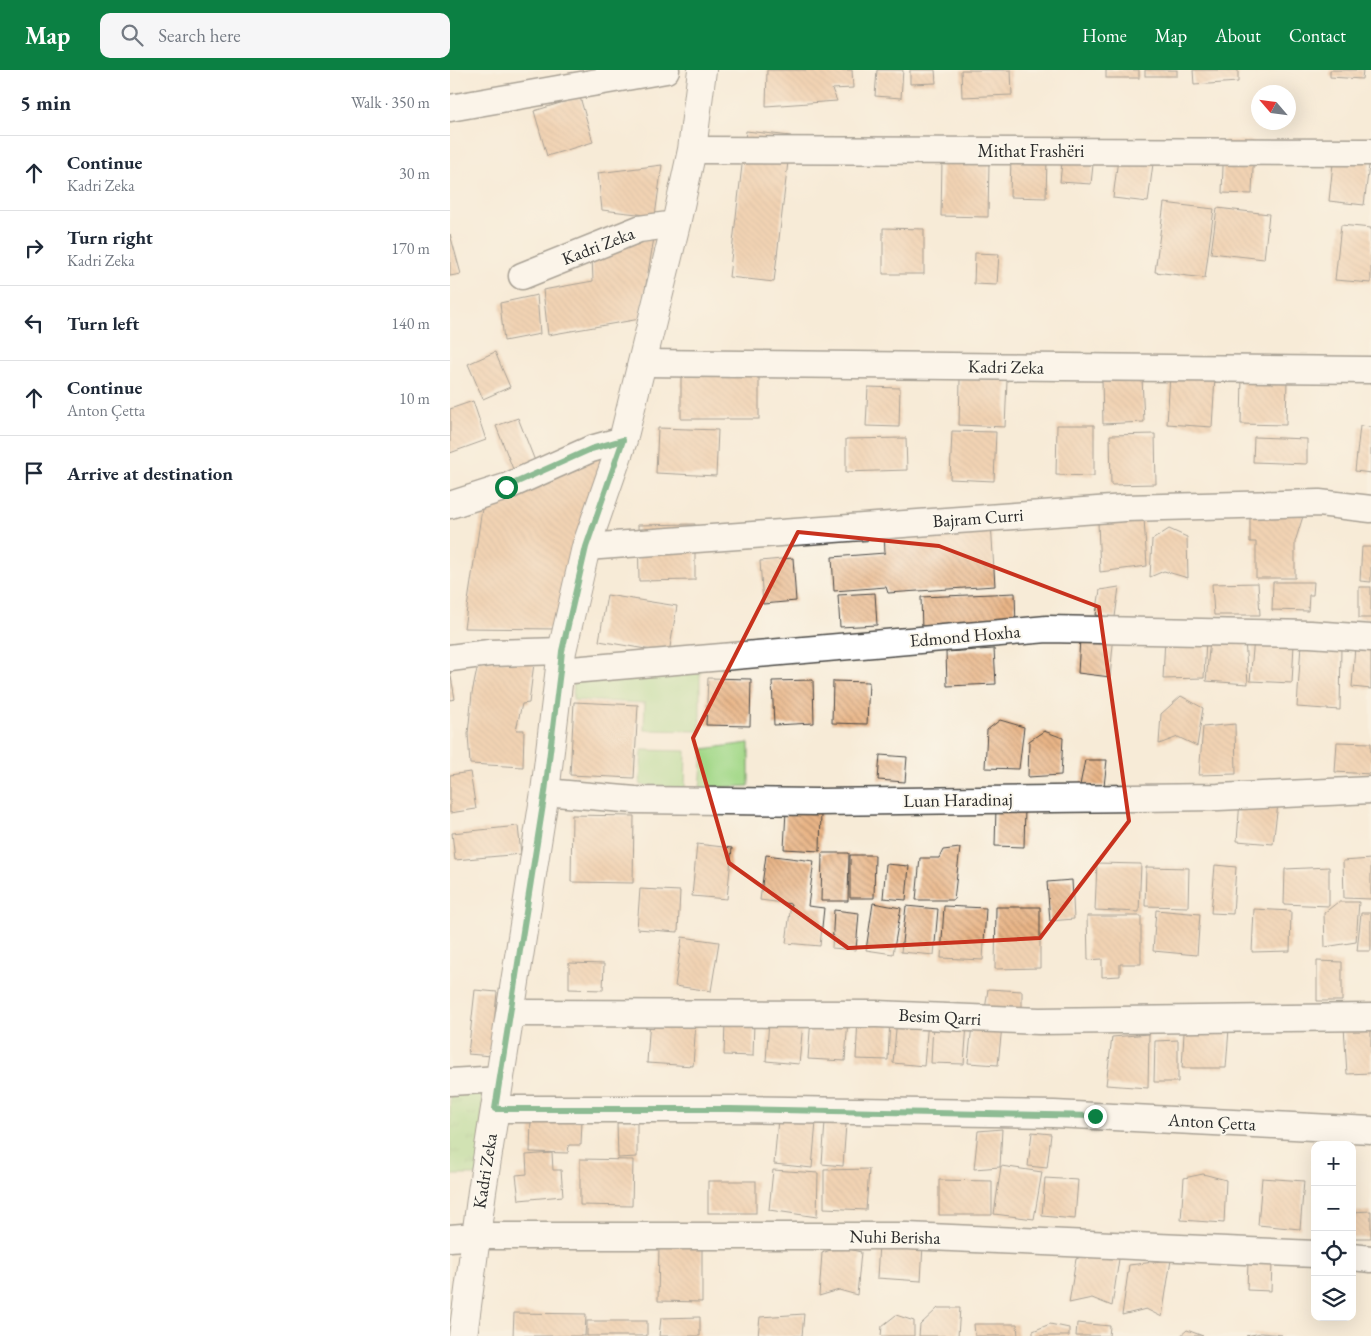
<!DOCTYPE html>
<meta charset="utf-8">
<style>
:root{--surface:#fff;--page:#f6f6f7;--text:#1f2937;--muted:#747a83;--line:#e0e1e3;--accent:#0b8043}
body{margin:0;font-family:"EB Garamond",serif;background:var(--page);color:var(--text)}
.controls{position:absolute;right:15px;bottom:15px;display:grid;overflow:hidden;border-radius:10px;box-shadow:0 5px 20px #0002}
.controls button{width:45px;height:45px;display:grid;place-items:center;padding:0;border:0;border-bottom:1px solid var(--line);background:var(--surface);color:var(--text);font:25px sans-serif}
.compass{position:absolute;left:801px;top:15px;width:45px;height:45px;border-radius:50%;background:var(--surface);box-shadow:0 5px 20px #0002;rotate:298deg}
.stop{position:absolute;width:15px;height:15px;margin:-11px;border:4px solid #0b8043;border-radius:50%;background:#fff}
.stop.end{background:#0b8043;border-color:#fff;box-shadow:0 1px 5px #0008}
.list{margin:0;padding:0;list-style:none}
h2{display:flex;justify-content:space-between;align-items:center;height:65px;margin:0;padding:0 20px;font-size:21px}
h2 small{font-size:16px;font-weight:400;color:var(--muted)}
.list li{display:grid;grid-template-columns:32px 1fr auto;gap:15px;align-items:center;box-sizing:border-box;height:75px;padding:0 20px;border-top:1px solid var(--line)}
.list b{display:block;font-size:19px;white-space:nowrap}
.list p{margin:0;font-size:16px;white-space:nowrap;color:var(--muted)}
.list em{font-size:16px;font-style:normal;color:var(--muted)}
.icon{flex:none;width:28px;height:28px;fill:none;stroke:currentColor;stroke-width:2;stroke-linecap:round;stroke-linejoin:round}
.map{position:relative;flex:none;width:921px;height:1266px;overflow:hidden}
header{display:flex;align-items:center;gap:30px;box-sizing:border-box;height:70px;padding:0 25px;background:var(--accent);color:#fff}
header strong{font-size:24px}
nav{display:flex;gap:28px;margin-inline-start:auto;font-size:18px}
.search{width:350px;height:45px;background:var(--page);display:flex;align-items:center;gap:12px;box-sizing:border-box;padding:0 18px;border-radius:10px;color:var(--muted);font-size:19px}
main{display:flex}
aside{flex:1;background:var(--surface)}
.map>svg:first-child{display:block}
.park{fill:url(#park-tufts);stroke:#67825a}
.garden{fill:#a3d888;stroke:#67825a}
.building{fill:url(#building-back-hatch)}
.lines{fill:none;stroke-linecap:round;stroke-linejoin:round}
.minor-casing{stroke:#4a4845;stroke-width:29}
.tertiary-casing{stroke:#4a4845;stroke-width:30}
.minor{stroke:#fff;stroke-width:26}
.tertiary{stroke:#fff;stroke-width:28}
.route{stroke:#0b8043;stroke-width:6}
.marked{fill:none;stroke:#c8321e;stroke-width:4;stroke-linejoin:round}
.labels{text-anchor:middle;stroke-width:4;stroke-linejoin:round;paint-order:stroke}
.street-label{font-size:18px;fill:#2b2b2b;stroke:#fbf7ec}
</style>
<header>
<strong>Map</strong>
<div class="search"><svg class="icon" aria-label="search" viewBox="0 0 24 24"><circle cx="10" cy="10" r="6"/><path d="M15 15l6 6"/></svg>Search here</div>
<nav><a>Home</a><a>Map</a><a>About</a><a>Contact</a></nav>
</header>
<main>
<aside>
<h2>5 min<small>Walk · 350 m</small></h2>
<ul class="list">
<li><svg class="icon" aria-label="ahead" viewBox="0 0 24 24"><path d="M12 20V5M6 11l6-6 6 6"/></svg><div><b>Continue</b><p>Kadri Zeka</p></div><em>30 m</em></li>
<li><svg class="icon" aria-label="right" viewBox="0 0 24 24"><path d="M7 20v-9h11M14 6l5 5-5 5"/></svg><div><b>Turn right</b><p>Kadri Zeka</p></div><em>170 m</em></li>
<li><svg class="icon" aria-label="left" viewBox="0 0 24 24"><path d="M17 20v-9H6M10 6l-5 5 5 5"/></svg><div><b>Turn left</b></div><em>140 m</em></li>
<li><svg class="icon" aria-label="ahead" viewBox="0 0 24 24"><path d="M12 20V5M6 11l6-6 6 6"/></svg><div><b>Continue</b><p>Anton Çetta</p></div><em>10 m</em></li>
<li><svg class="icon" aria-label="arrive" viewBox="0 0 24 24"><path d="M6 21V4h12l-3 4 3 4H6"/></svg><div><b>Arrive at destination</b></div></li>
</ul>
</aside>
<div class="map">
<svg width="921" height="1266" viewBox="0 0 921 1266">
<defs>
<pattern id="park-tufts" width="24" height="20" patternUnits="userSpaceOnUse" patternTransform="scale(1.25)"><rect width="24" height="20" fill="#a3d888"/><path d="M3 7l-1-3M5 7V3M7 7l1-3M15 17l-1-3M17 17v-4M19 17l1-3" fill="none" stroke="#8cba76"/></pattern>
<pattern id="building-back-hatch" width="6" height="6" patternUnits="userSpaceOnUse" patternTransform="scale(1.25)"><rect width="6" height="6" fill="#e9b587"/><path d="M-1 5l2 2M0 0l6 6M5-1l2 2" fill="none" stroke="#bd936f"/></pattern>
</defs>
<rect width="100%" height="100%" fill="#fbf7ec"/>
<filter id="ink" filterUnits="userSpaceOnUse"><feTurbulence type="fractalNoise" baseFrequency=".02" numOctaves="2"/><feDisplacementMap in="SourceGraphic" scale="10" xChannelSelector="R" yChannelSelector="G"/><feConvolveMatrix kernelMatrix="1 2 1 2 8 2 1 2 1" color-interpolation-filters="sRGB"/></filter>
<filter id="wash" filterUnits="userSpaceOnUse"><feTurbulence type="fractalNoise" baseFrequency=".0096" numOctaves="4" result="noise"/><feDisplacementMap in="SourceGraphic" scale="20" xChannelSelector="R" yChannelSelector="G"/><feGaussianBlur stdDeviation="1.12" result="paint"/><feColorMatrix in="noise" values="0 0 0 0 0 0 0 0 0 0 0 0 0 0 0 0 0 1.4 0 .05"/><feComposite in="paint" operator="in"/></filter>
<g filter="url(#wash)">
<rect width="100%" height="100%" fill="#f7ebd7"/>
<!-- park -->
<polygon class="park" points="33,1017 29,1105 0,1105 0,1018"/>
<!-- garden -->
<g class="garden">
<polygon points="124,600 250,600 250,661 194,660 195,633 123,630"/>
<polygon points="299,673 299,716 250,718 253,679"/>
<polygon points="192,680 236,681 235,719 190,715"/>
</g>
<g id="blocks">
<!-- building -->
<g class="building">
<polygon points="317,0 402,0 403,18 382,19 387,31 316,36"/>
<polygon points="427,0 453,0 451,28 425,26"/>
<polygon points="460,0 485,0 486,13 460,14"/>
<polygon points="511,0 561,0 562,25 512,27"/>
<rect x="656" y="0" width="33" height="8"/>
<rect x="695" y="0" width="32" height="6"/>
<polygon points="743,0 788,0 788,12 744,15"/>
<polygon points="880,0 913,0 912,9 880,7"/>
<polygon points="130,27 143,72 97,86 84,41"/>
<polygon points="296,61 341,66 324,212 279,207"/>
<polygon points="774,70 804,71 802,124 772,123"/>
<polygon points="669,81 704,86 698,132 663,128"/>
<polygon points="613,82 644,85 641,114 610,112"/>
<polygon points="884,84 920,88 914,135 879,131"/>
<polygon points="561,87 597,88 596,128 560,127"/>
<polygon points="492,90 539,92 538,147 491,146"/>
<polygon points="212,95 205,146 152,140 148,103"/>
<polygon points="714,133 764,139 755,208 705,202"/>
<polygon points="767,138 819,144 814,189 761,183"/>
<polygon points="891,155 921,158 921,213 885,210"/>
<polygon points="433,158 474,159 474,204 433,204"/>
<polygon points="0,164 11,204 0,206"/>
<polygon points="204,168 190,249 98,265 93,220 143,211 142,187 167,175"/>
<polygon points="525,183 549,184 547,215 524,214"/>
<polygon points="87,225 90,264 54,271 50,233"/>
<polygon points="45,282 60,317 33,329 18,294"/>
<rect x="231" y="303" width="78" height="46"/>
<polygon points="720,304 765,307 762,357 717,354"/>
<polygon points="792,306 837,308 836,355 791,354"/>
<polygon points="692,307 694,352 653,354 652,309"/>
<polygon points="510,309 557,310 555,357 509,355"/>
<polygon points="418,317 450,318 449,357 416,356"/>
<polygon points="23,331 36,370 0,383 0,339"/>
<polygon points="68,348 85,391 63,399 46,356"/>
<polygon points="607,355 644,355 644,406 606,405"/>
<polygon points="910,356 921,357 921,403 905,401"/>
<polygon points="208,358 268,360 266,406 206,403"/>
<polygon points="502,361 546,362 544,411 500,409"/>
<polygon points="705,364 706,414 661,415 660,365"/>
<polygon points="804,367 857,369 857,394 803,392"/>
<polygon points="456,368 457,400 396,402 396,369"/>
<polygon points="158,383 107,559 14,558 33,432"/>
<polygon points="800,443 854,443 845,472 845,508 806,508 806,472 800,472"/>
<polygon points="694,448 697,496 650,502 648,452"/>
<polygon points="541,453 545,516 438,523 436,517 384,521 382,487 435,483 434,461"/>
<polygon points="245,454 245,510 189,511 188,455"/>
<polygon points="719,459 737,467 738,508 714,501 700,507 702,470"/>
<polygon points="912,477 921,477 921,512 910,511"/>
<polygon points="343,488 346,531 313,534 310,491"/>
<polygon points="823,512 864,512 863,525 859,525 858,541 822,540"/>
<polygon points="808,513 810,545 764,545 762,514"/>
<polygon points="669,517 665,547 646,545 650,520"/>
<rect x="909" y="517" width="12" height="31"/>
<polygon points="425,523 427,555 390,557 388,525"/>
<polygon points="565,523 566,558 472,561 471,527"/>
<polygon points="157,525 227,536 219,583 149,571"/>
<polygon points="664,564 660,607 628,603 630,568"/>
<polygon points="715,567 756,569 754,608 713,609"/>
<polygon points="795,569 798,614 756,611 760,570"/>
<polygon points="804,569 844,574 842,613 800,611"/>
<polygon points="851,574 891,576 890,640 847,637"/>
<polygon points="905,576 921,578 921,619 902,617"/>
<polygon points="544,579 546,614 497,616 496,582"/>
<polygon points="29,590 84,593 79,633 72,634 66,660 74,660 73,697 20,694 18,664 22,623"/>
<polygon points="0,601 5,629 0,630"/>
<polygon points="258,608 301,609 300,656 256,655"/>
<polygon points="363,610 364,653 324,655 322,611"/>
<polygon points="383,611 419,612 417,654 382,653"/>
<polygon points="731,626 753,638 747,676 728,667 709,674 711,644"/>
<polygon points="124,632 188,635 184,708 120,705"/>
<polygon points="550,650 574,657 569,699 535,698 537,660"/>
<polygon points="785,654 786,704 749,705 753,657"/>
<polygon points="594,661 613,668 611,705 578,707 579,671"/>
<polygon points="887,672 921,673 921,704 885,702"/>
<polygon points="430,685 457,687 455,712 428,710"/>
<polygon points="635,690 657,690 654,716 630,715"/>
<polygon points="20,702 26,739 0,743 0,705"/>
<polygon points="790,730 828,734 823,774 787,771"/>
<polygon points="546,737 575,737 574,777 545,776"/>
<polygon points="336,740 371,741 370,781 334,779"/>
<polygon points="122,745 184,746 183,813 121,812"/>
<polygon points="68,756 71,784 5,790 2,763"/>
<polygon points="247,774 282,778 277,829 242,826"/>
<polygon points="510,778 504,830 466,830 470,788 489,788 493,780"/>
<polygon points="372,783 399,783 398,831 371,831"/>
<polygon points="316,785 364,791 358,836 374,838 370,876 336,873 341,834 310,830"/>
<polygon points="400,785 425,785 424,828 400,828"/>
<polygon points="921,789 921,829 894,828 893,791"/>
<polygon points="647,793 691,794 689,842 645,840"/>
<polygon points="436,794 459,796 456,830 433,828"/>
<polygon points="765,795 786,797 783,844 761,843"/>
<polygon points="696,797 739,798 738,837 695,836"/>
<polygon points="879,797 879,836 834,834 835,799"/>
<polygon points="622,810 624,849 600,851 597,812"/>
<polygon points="190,819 230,821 228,862 187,859"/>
<polygon points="888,832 909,832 906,872 875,877 874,843"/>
<polygon points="423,833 451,838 443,884 416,880"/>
<polygon points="456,836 488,839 484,885 451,882"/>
<polygon points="494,836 536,838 533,890 491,888"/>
<polygon points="546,837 590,837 590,898 545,899"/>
<polygon points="804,839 841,841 840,881 802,882"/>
<polygon points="384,840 409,843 406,880 382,878"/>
<polygon points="706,840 750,844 747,885 703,881"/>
<polygon points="911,843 921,843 921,881 907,881"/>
<polygon points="637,846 691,846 691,894 670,894 670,906 652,907 652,889 638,890"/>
<polygon points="232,867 269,872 261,921 225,916"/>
<polygon points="867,891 892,892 892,931 867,931"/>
<polygon points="119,893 154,894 153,920 119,919"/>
<polygon points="538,919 572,921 572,940 535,940"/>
<polygon points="25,920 47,922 41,986 18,984"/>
<polygon points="361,947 398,949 395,991 358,989"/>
<polygon points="408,947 440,948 438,990 406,989"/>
<polygon points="200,948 246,951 243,996 197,993"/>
<polygon points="447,948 478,951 474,996 443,993"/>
<polygon points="275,951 304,952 303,986 274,985"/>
<polygon points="319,951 353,954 349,994 316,991"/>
<polygon points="483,954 517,954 514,994 481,993"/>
<polygon points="921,954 921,1003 897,1004 894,956"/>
<polygon points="522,955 552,956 548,995 518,993"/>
<polygon points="779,959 776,998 732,998 734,963"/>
<polygon points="699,964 698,1018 656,1015 662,967"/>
<polygon points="728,970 728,1012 704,1012 705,971"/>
<polygon points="81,1049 132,1050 131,1075 119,1075 118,1083 80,1082"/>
<polygon points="328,1049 366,1052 362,1098 324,1094"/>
<polygon points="167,1052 187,1052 187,1087 168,1088"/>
<polygon points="375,1052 396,1054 393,1096 372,1094"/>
<polygon points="552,1059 550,1097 524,1099 528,1061"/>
<polygon points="582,1062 601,1064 597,1098 578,1096"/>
<polygon points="862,1074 865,1074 865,1122 863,1122"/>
<polygon points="102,1083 103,1100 111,1100 113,1126 69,1130 66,1105 77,1104 76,1085"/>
<polygon points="130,1089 183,1090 182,1136 130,1135"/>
<polygon points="551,1096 592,1102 584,1149 544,1144"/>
<polygon points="419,1099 416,1140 374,1138 374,1100"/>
<polygon points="323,1100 368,1103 367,1147 319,1140"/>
<polygon points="753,1104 776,1110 774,1153 731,1150 734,1108"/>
<polygon points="595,1108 628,1110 625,1149 592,1146"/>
<polygon points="812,1108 854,1111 850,1159 808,1155"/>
<polygon points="489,1110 542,1111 542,1145 489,1145"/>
<rect x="258" y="1111" width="48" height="32"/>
<polygon points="921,1141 921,1168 902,1168 902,1142"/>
<polygon points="429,1173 473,1175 471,1211 427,1208"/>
<polygon points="209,1175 252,1176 252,1232 208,1231"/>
<polygon points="389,1177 411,1182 407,1225 389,1220 369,1226 372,1183"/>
<polygon points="649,1180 669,1189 662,1236 642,1228 619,1233 626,1189"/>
<polygon points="721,1190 712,1247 696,1239 672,1245 679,1195"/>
<polygon points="798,1192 822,1193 821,1221 797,1220"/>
<polygon points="488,1238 510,1238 508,1266 469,1266 470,1255"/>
<polygon points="64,1243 136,1244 135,1266 63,1266"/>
<polygon points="354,1244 352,1266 308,1266 310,1247"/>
<polygon points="446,1245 464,1251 464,1266 431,1266 432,1256"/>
<polygon points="250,1247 250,1266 209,1266 211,1248"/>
<rect x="137" y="1251" width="60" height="15"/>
<polygon points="627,1253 660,1256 659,1266 626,1266"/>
<polygon points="524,1254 567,1254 568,1266 525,1266"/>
<polygon points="600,1254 619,1258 619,1266 583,1266 583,1261"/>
<polygon points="737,1260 753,1266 730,1266"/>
<polygon points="811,1263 832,1265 831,1266 796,1266"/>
</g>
</g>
</g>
<g filter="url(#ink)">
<use href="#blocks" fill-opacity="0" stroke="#4a4845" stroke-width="1"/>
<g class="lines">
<!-- minor casing -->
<g class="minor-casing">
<g id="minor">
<polyline points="0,38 216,0"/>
<polyline points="242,80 921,82"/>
<polyline points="72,206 189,159 226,154"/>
<polyline points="192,293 921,300"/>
<polyline points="0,435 56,417 141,379 173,370"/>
<polyline points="136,477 675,438 869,433 921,439"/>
<polyline points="0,588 39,583 112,581"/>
<polyline points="110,601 597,559 860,564 921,568"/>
<polyline points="95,722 185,730 367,732 768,727 921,720"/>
<polyline points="60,943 427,944 589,951 921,947"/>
<polyline points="0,1012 50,1009"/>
<polyline points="45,1039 280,1039 604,1044 921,1060"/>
<polyline points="0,1168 25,1166 457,1166 865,1184"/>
<polyline points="902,1187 921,1189"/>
</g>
</g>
<!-- tertiary casing -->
<g class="tertiary-casing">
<polyline id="tertiary" points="13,1266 32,1121 95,722 112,581 136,477 173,370 226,154 242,80 252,0"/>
</g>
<!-- minor -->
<use href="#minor" class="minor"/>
<!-- tertiary -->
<use href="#tertiary" class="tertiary"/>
</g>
</g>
<g class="lines" filter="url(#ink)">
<!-- route -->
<polyline class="route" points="56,417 141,379 173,370 136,477 112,581 110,601 95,722 45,1039 280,1039 645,1046"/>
</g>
<!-- marked area -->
<path d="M0 0H921V1266H0ZM348,462L489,476L649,537L679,751L590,868L398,878L279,793L243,668Z" fill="#f7ebd7" fill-opacity=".55" fill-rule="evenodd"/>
<path class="marked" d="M348,462L489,476L649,537L679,751L590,868L398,878L279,793L243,668Z"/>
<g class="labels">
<!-- street labels -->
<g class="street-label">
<text x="581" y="87">Mithat Frashëri</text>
<text transform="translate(148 176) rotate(-21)" y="6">Kadri Zeka</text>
<text transform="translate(556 297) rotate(1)" y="6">Kadri Zeka</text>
<text transform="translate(528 448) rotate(-4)" y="6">Bajram Curri</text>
<text transform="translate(515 566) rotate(-5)" y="6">Edmond Hoxha</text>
<text transform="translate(508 730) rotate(-1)" y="6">Luan Haradinaj</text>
<text transform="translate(490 947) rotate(3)" y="6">Besim Qarri</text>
<text transform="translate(762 1052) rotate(3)" y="6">Anton Çetta</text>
<text transform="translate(35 1101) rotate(-81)" y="6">Kadri Zeka</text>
<text transform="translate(445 1167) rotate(1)" y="6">Nuhi Berisha</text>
</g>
</g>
</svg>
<div class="controls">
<button>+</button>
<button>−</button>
<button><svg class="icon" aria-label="locate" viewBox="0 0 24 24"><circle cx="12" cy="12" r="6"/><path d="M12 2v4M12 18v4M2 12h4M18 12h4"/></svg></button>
<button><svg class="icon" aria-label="layers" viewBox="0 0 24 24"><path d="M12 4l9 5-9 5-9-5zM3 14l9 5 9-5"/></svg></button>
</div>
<svg class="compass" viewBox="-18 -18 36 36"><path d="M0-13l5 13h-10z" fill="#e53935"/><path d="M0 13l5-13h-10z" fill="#747a83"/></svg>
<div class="stop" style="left:56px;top:417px"></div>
<div class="stop end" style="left:645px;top:1046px"></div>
</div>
</main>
